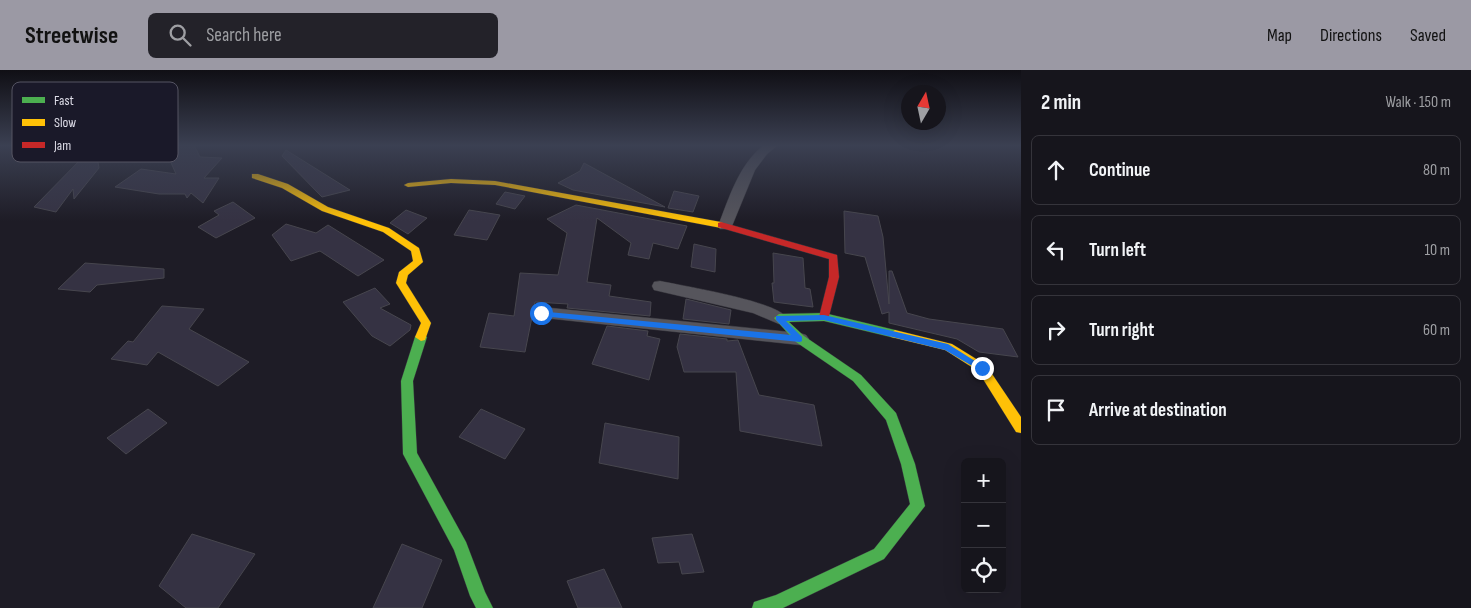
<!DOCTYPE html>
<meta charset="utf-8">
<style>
:root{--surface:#16151c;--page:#232229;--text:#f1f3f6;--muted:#9e9fa3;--line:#35343b;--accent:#9b99a4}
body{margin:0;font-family:"Sofia Sans Condensed",sans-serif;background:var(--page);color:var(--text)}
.controls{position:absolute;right:15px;bottom:15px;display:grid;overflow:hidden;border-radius:8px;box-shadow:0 5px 20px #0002}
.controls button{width:45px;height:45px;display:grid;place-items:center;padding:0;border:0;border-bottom:1px solid var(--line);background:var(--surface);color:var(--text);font:25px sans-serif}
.compass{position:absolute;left:901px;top:15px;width:45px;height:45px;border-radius:50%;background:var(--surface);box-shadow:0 5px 20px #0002;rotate:9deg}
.stop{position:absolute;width:15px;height:15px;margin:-11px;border:4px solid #1a73e8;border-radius:50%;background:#fff}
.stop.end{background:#1a73e8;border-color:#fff;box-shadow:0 1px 5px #0008}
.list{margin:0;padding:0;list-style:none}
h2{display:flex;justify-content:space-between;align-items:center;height:65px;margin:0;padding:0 20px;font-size:21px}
h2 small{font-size:16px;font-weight:400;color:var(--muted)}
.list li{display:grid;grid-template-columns:32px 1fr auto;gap:15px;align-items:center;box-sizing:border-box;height:70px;margin:0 10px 10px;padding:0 10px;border:1px solid var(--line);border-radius:8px}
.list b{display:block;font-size:19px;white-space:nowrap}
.list em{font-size:16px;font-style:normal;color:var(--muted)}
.icon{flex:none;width:28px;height:28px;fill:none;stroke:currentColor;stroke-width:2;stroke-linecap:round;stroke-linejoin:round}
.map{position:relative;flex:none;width:1021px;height:538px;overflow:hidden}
header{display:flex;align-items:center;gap:30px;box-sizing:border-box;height:70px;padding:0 25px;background:var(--accent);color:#111}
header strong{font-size:24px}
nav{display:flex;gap:28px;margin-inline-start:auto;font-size:18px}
.search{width:350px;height:45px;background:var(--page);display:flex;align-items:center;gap:12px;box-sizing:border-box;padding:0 18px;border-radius:8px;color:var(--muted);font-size:19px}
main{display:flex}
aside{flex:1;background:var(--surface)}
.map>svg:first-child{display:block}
.building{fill:#353243;stroke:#47464e}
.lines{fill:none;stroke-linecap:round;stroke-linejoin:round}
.street-casing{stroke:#37363d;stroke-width:1}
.fast-casing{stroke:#37363d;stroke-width:1}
.slow-casing{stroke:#37363d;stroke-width:1}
.jam-casing{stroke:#37363d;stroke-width:1}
.street{fill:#56555c;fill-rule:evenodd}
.fast{fill:#4caf50;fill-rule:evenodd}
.slow{fill:#ffc107;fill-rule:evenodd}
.jam{fill:#c62828;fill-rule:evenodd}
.route{fill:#1a73e8}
.key{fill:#1a1929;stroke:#555462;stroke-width:1}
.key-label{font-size:14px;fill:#dedde8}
</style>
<header>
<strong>Streetwise</strong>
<div class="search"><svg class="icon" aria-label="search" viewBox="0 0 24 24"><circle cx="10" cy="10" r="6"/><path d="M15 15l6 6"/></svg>Search here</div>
<nav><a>Map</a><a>Directions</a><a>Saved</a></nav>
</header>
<main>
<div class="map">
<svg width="1021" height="538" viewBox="0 0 1021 538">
<rect width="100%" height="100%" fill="#1e1c26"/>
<!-- building -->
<g class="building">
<polygon points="179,75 194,75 200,87 222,88 204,108 219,108 203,133 191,123 187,128 185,124 159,124 115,117 141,99 176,104 165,79"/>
<polygon points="286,80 350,120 322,127 282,86"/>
<polygon points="85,85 89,87 97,86 99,98 74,129 73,119 56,142 34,137"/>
<polygon points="584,93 641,124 665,137 573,120 558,113 580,101"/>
<polygon points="674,121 699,126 693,142 668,138"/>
<polygon points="505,122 525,126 515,139 496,134"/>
<polygon points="233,132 255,148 216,168 198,157 219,145 214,141"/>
<polygon points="576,135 687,156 678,179 653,173 649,189 628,185 631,173 597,148 587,212 611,215 609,226 651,232 650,246 567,238 568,234 535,232 525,282 480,277 489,243 514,246 520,203 558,205 567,163 547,149"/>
<polygon points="406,140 427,148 408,164 390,153"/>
<polygon points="469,140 500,145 487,170 454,165"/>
<polygon points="844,141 878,146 883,167 889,234 889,201 892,201 907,243 929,249 1003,259 1018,287 979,282 957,269 889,253 889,242 882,244 865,187 845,183"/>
<polygon points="286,154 316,163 328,155 384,190 358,206 320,181 291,191 272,165"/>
<polygon points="694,174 716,179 715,202 691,197"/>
<polygon points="773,183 803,188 805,218 810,219 813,237 774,232 772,213 774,213"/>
<polygon points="85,193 164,199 164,208 97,215 90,222 58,219"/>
<polygon points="375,218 390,234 380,238 411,255 410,260 390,276 372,266 343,232"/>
<polygon points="686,229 731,240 729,254 683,249"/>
<polygon points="162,236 204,239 189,259 249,292 218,316 158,282 147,295 111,289 128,271 133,272"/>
<polygon points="607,256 648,261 647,266 660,269 649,310 592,294"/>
<polygon points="680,264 727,269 727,271 738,270 759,325 814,335 822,376 740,361 736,302 684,302 677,277"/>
<polygon points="148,339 167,353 126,384 107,368"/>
<polygon points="481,339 525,359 505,389 459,367"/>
<polygon points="605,353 679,367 678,409 599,393"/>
<polygon points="192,464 255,484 218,538 186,538 159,516"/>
<polygon points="692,464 704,502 682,504 679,492 658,493 652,468"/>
<polygon points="402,474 442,490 422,538 373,538"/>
<polygon points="604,499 622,538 578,538 567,511"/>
</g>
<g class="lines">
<!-- street casing -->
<g class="street-casing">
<g id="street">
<path d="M764,75H778L767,84L755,100L732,156L730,159H720L718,156C729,128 739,94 764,75Z"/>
<path d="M660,211C683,216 777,231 787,248L785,252L779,254L753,243L654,220L652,216L654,212Z"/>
<polygon points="541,237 800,263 806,265 809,269 806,273 800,275 535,247 533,243 535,239"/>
</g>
</g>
<!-- fast casing -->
<g class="fast-casing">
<g id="fast">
<polygon points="824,243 895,260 901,264 895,268 824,251 789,252 804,266 861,305 896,343 915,394 925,436 884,489 783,538 752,538 754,532 776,525 874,479 910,434 901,394 886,350 853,311 796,272 774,248 779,244"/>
<polygon points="421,263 427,267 413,311 417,383 466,472 485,522 493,538 476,538 470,526 454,480 403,384 401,311 415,267"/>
</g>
</g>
<!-- slow casing -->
<g class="slow-casing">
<g id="slow">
<polygon points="252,104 258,104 288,114 328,137 389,158 419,178 423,192 408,205 406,213 431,253 425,270 421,271 415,267 421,253 396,213 399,202 413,191 411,181 383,162 322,141 282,118 252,108"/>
<polygon points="451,109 495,111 721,152 726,155 721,158 495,115 451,113 408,117 404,115 408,113"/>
<polygon points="895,260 952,274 986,295 1021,347 1021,363 1016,362 978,301 945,280 891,267 889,264"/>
</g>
</g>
<!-- jam casing -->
<g class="jam-casing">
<polygon id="jam" points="721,152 837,185 839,207 828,250 820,250 819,247 829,207 829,189 718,157 718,153"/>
</g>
<!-- street -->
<use href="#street" class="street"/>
<!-- fast -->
<use href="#fast" class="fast"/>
<!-- slow -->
<use href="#slow" class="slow"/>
<!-- jam -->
<use href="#jam" class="jam"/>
</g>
<!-- sky -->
<linearGradient id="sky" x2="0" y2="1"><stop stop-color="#100f15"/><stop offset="0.5" stop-color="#3b4052"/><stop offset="1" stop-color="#3b4052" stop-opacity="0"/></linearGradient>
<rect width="1021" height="151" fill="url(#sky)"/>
<!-- route -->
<polygon class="route" points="538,241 791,265 776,250 776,246 824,245 948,274 986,298 985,300 979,300 945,280 824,250 786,251 802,267 802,271 800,272 541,246 537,243"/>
<!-- legend -->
<rect x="12" y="12" width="166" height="80" rx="8" class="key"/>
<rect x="22" y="27" width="23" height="6" fill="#4caf50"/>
<rect x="22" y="49" width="23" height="7" fill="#ffc107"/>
<rect x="22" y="72" width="23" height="6" fill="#c62828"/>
<g class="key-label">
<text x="54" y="35">Fast</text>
<text x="54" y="57">Slow</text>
<text x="54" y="80">Jam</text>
</g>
</svg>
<div class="controls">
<button>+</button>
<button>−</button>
<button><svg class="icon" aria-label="locate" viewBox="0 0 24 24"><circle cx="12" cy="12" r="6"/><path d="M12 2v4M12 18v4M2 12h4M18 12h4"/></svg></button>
</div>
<svg class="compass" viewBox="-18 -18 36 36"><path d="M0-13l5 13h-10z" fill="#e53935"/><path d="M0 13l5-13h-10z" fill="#9e9fa3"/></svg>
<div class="stop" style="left:541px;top:243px"></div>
<div class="stop end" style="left:982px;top:298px"></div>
</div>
<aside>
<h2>2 min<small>Walk · 150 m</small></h2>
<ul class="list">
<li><svg class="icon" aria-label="ahead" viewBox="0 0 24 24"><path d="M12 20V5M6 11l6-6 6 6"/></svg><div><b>Continue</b></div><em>80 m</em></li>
<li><svg class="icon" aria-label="left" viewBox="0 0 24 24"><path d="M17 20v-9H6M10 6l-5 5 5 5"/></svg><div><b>Turn left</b></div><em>10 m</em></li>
<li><svg class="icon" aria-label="right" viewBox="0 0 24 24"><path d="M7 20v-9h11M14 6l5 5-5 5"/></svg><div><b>Turn right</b></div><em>60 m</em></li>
<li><svg class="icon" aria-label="arrive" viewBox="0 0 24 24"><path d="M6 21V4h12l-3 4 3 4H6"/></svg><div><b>Arrive at destination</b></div></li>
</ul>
</aside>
</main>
